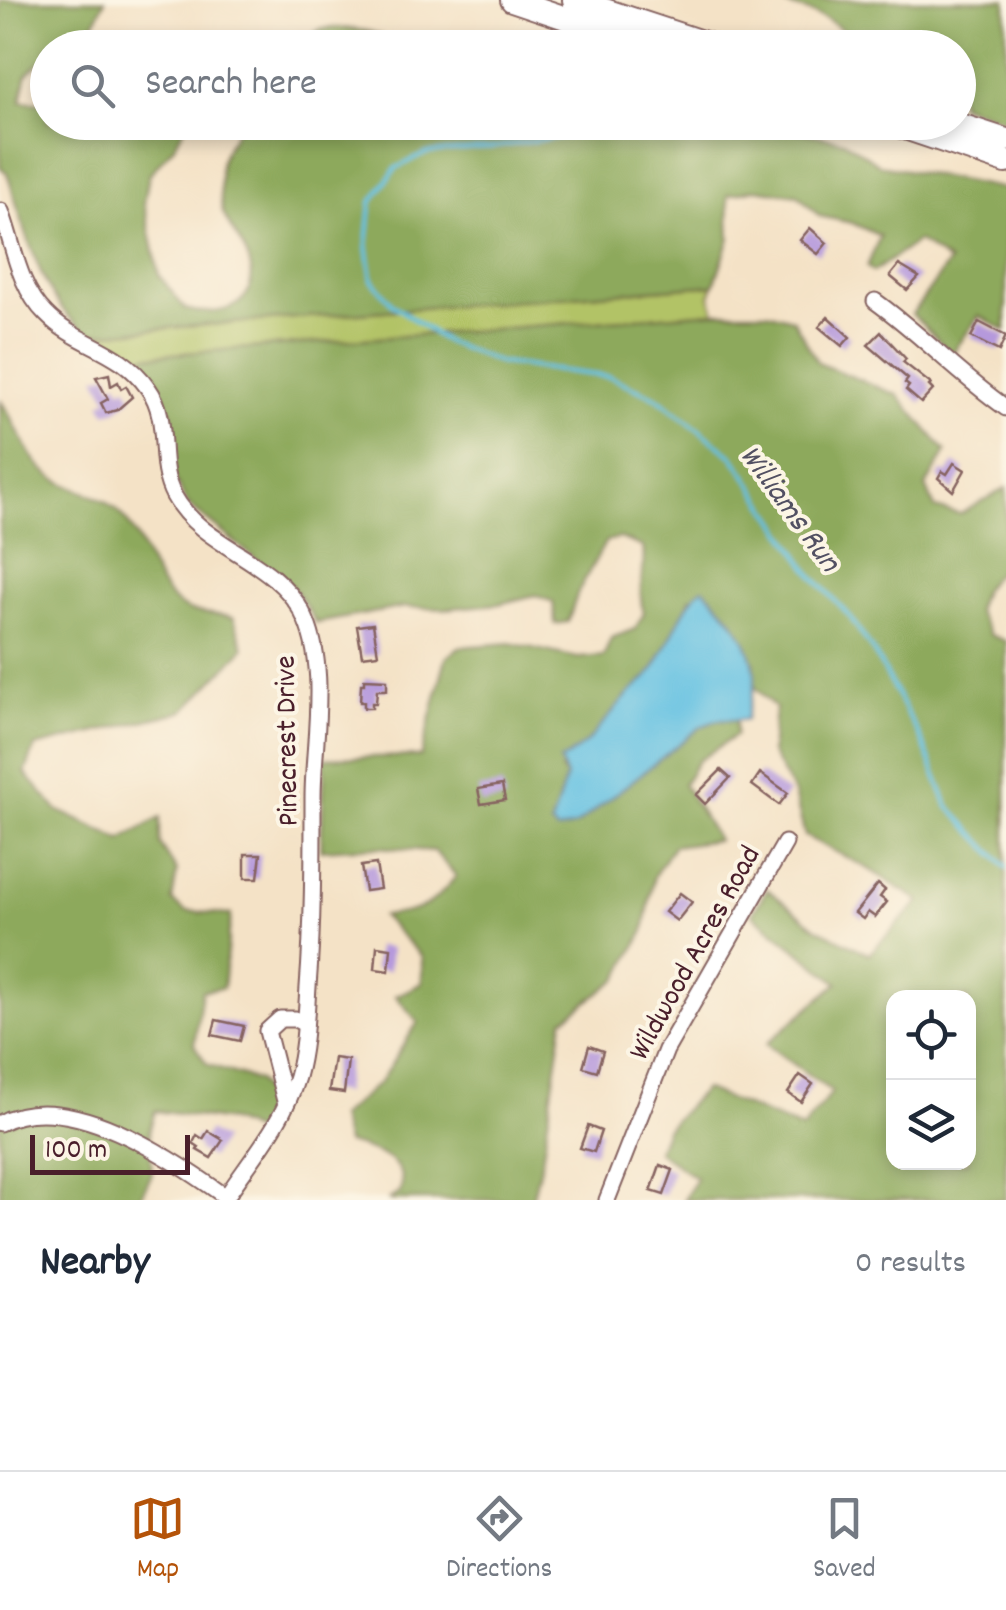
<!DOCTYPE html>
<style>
:root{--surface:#fff;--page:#f6f6f7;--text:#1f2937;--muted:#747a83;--line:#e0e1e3;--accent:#b45309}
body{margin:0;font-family:Dekko,sans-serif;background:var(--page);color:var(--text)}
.controls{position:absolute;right:30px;bottom:30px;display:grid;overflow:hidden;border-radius:20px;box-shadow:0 5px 15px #0003}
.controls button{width:90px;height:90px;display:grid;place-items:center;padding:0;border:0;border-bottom:2px solid var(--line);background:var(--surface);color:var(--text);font:50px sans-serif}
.scale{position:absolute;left:30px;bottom:25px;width:160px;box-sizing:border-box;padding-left:10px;border:5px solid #4a1f2b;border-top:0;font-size:28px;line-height:35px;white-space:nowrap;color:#4a1f2b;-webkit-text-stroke:8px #fcf5e5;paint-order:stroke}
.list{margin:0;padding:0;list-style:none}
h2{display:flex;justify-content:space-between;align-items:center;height:130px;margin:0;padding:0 40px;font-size:42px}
h2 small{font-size:32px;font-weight:400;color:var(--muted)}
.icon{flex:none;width:55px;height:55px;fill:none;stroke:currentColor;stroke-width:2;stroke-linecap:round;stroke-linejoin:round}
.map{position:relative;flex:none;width:1006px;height:1200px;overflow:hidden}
.search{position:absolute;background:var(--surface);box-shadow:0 5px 15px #0003;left:30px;right:30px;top:30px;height:110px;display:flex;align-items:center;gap:25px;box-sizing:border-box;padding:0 35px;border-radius:55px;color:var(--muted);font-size:38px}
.sheet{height:270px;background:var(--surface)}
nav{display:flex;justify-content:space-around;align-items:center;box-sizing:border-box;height:140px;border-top:2px solid var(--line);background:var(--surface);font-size:28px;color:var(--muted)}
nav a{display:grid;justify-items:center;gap:5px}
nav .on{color:var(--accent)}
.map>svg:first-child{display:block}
.green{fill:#b2c366;stroke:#7e7148;stroke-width:2.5}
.forest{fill:#8da95b;stroke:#6c6443;stroke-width:2.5;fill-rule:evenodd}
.water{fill:#64c1e2;stroke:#577086;stroke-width:2.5}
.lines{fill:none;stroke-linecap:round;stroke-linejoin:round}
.stream{stroke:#64c1e2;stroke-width:4}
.building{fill:#b599dc}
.minor-casing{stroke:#866361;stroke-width:19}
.highway-casing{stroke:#866361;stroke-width:26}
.minor{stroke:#fff;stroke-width:15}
.highway{stroke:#fff;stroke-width:22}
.labels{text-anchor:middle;stroke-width:8;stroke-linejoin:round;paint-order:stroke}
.street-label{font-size:30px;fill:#4a1f2b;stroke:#fcf5e5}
.water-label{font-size:32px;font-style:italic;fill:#525062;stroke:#fcf5e5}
</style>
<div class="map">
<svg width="1006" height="1200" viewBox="0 0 1006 1200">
<rect width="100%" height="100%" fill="#fcf5e5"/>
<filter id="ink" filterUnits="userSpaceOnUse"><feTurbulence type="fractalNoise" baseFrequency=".01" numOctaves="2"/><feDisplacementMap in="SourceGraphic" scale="20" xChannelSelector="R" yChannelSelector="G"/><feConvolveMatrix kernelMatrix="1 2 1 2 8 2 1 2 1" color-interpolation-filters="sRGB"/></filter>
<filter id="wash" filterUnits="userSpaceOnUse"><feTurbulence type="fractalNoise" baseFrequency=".0048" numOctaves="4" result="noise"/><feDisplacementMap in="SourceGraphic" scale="40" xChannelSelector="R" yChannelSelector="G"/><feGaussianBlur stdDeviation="2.25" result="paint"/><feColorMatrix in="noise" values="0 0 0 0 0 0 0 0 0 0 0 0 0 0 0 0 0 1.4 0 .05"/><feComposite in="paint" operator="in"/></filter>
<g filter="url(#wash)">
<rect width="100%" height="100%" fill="#f4e2c6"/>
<!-- green -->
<polygon class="green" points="714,285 710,296 715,312 133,357 92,334"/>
<!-- forest -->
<g class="forest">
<path d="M0,0H105L94,24L58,47L48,48L47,56L27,74L21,101L47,103L48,122L187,123L174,146L149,175L144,203L159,275L185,309C220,319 262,305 249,261C244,244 229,229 223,212C220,201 220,184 220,173C219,154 233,138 241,123L501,122L508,131L536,128L538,122L756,123L844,141L880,165L1006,189V331L979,316L952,354L912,314L949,262L918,241L873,272L867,267L880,236L852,223L819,216L798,195L755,189L728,195L730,238L714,285L92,334C43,312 23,222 7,173L0,167Z"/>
<path d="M765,0H1006V120L959,104L958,48L855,47C840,15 795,8 765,0Z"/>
<path d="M334,27C354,30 383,29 395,47H298L319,30Z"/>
<path d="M715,312H767L793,319L818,363L898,395L946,452L926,486L935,508L960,514L1006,488V563L984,588L976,610L990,635L1006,641V1200H684L696,1178L657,1151L666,1129L704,1089L802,1129L832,1092L766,1044L838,983L752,914L767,889L817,928L869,954L920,901L867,868L805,836L794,794L771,753L775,708L755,687L754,661L690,598L685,615L650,675L625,698L611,718L561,770L566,777L551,825L575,826L702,726L718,720H736V735L698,761L683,784L718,840L673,846L654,876L644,931L618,979L563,1020L543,1154L532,1200H387L400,1193C410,1159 373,1150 346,1143L339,1117L380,1082L418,1022L396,996L422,983V957L382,916C421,911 431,908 456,876L434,851L375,847L321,850L325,758L421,756L446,658L459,647L510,643L578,658L604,656L611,638L635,629L644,613C635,587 647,574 643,547L620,538L606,541L578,592L568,622L555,624L553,602L535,595L499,604L443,609L405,607L316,623L296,591L188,505L174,479L171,414L160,388L133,357ZM894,998H968V1162H894Z"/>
<path d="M0,400C17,423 27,459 51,476C69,489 95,493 113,507C146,532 152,597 189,610C202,614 220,614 234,618L244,648L184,711L35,747L25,773L57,810L121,840L160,818V844L177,871L172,901L185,911L231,915L223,988L202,991L194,1045L207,1064L258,1081L272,1104L256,1132L230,1121L155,1111L149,1132L152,1174L139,1200H0Z"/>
</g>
<!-- water -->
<path class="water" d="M703,588C729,613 756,644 755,682C754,694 748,708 746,720H718L702,726L575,826L557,831L551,825L566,777L560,761C595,741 601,723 627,696C634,688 644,682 650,674C666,654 685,598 703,588Z"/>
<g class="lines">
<!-- stream -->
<polyline class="stream" points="621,122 615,128 490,148 427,153 396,168 371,203 367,245 372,280 393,305 446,342 501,363 610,377 656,397 733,456 812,575 850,617 875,654 922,741 948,806 1006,867"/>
</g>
<g id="blocks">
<!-- building -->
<g class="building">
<polygon points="810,228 827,243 818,254 800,240"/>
<polygon points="899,265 919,277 907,290 890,276"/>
<polygon points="828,317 850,337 842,346 819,327"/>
<polygon points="979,322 1006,336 999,351 971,337"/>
<polygon points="881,332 906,359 903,362 931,384 929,386 933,390 921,403 906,390 909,386 905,383 908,379 868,345"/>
<polygon points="109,374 111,386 118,382 121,389 126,386 132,397 117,410 106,413 101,403 108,399 96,377"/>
<polygon points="954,463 965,470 953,491 938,478 942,471 947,474"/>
<polygon points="373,624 378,654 362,656 357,626"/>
<polygon points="364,679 387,680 387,690 377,690 376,703 372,703 372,708 364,708 364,702 360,702 361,684 364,684"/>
<polygon points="721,770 730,778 705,804 696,795"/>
<polygon points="760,773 788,793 779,805 752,785"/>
<polygon points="502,785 505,800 481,804 478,789"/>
<polygon points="245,854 261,854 258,878 245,878"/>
<polygon points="376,864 380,889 365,891 361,866"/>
<polygon points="878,884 885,890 880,897 887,902 875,917 868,912 863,919 855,913"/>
<polygon points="680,893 692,902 677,921 665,912"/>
<polygon points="377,946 391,948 389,971 375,969"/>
<polygon points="216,1020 244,1026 240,1041 212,1035"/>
<polygon points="589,1046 603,1051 597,1071 583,1067"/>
<polygon points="334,1058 348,1060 344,1093 329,1091"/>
<polygon points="800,1075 813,1084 801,1102 788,1093"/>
<polygon points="588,1126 601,1131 594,1152 580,1148"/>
<polygon points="208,1131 223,1140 211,1158 197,1150 199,1147 193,1143 197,1135 203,1139"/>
<polygon points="660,1165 673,1170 664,1195 651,1191"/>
</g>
</g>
</g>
<g filter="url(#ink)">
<use href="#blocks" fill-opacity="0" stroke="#866361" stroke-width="2.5"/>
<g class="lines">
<!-- minor casing -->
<g class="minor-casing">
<g id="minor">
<path d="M1,211C14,246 18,286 46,314C78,347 118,346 148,388C172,421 155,462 174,496C203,548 274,558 302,612C330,666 313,740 313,798C313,861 313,924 308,987C306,1017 305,1048 297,1077C284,1122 249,1162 224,1200"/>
<path d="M875,301C921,334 959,375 1006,408"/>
<polyline points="286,1105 267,1031 280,1019 295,1019 305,1024"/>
<path d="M0,1123C67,1087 172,1158 226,1197"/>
<polyline points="607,1200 666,1050 785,843"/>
</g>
</g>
<!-- highway casing -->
<g class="highway-casing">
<g id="highway">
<polyline points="512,0 655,48"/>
<polyline points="574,0 720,48"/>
<polyline points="887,122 1006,162"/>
<polyline points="951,122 1006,140"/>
</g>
</g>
<!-- minor -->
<use href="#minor" class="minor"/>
<!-- highway -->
<use href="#highway" class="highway"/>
</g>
</g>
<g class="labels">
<!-- street labels -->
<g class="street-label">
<text transform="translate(285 741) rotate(-91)" y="10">Pinecrest Drive</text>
<text transform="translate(693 952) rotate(-61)" y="10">Wildwood Acres Road</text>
</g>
<!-- water labels -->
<g class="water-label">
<text transform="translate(792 507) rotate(54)" y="11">Williams Run</text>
</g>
</g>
</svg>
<div class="controls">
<button><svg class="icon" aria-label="locate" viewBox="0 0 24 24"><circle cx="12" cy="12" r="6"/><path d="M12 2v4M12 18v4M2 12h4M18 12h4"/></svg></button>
<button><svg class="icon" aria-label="layers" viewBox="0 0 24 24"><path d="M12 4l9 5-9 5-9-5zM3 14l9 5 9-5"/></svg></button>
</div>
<div class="scale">100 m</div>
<div class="search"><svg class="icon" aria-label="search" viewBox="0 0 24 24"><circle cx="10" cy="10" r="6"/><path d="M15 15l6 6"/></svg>Search here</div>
</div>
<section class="sheet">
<h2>Nearby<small>0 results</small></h2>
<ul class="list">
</ul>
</section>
<nav>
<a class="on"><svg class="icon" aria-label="map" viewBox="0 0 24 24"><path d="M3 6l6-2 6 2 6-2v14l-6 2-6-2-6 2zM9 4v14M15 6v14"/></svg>Map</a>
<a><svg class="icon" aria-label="directions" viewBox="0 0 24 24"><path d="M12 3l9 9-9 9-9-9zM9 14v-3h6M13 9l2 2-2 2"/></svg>Directions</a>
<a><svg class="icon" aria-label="saved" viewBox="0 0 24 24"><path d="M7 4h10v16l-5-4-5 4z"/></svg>Saved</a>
</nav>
